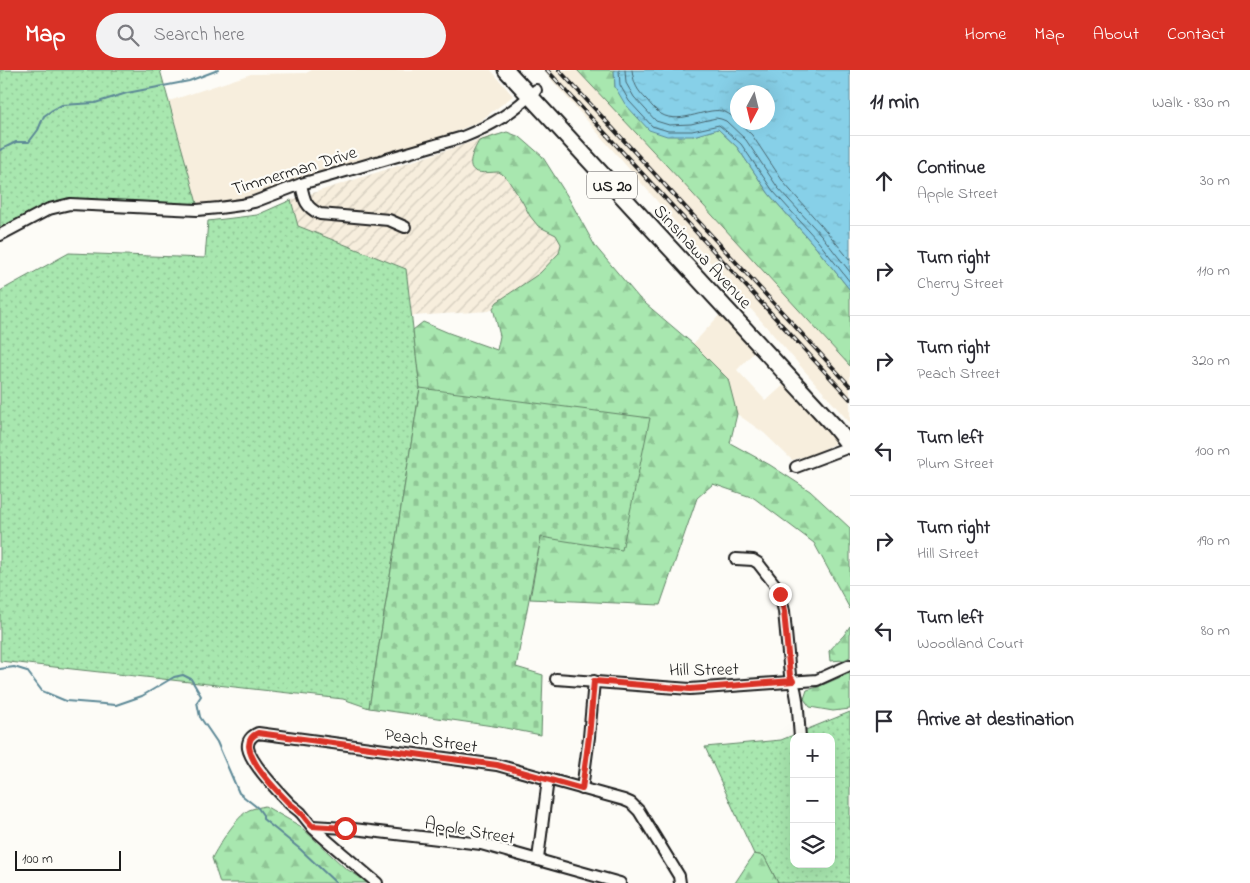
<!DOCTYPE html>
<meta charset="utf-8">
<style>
:root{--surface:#fff;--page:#f2f2f3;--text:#2b2b33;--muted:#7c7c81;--line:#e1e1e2;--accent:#d93025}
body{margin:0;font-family:"Indie Flower",sans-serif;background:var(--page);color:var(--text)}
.controls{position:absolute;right:15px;bottom:15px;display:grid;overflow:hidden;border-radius:10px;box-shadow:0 5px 20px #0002}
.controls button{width:45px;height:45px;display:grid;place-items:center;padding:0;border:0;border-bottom:1px solid var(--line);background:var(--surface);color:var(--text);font:25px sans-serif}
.compass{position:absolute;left:730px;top:15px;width:45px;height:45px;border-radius:50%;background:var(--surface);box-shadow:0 5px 20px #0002;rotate:187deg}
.scale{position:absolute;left:15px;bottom:12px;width:106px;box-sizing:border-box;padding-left:5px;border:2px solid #1c1c1c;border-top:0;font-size:14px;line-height:18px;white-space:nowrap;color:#1c1c1c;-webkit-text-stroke:4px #fdfcf7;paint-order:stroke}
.stop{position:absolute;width:15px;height:15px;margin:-11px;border:4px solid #d93025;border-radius:50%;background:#fff}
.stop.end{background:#d93025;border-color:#fff;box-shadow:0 1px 5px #0008}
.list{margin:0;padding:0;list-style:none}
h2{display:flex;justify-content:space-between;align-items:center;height:65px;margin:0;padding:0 20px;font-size:21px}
h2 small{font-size:16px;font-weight:400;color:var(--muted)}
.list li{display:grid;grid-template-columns:32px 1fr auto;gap:15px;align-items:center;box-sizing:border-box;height:90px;padding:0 20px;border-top:1px solid var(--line)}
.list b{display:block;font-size:19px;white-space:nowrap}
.list p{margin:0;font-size:16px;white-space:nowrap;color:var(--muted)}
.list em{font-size:16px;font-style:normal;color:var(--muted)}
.icon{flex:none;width:28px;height:28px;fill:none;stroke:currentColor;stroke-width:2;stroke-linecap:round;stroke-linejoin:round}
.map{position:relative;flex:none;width:850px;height:813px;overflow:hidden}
header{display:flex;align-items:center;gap:30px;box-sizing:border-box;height:70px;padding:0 25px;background:var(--accent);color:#fff}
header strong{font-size:24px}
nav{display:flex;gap:28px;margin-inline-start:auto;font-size:18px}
.search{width:350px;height:45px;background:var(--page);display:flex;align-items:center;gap:12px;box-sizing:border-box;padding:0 18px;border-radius:28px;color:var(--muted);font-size:19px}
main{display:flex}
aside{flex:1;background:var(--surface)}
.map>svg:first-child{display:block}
.built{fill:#f7eedd}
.industrial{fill:url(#industrial-furrows)}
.grass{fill:url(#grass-dots);stroke:#628266;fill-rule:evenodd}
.forest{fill:url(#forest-firs);stroke:#628266}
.cemetery{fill:url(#cemetery-stones);stroke:#628266}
.water{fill:url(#water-ripples);stroke:#5c8896;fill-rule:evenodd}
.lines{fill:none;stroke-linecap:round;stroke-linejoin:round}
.shore{stroke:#47646e;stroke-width:1}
.stream{stroke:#5c8896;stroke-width:2}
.minor-casing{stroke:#1c1c1c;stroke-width:14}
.highway-casing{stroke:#1c1c1c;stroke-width:19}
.minor{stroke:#fdfcf7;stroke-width:10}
.highway{stroke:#fdfcf7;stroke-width:15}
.rail-casing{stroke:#1c1c1c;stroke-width:4}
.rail{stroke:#fdfcf7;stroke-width:2;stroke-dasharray:5.5;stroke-linecap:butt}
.route{stroke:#d93025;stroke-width:6}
.labels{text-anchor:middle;stroke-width:4.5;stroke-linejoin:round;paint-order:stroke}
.shield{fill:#fdfcf7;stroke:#605f5e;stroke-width:1}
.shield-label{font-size:16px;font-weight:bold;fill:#1c1c1c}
.street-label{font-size:18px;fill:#1c1c1c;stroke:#fdfcf7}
</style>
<header>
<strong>Map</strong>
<div class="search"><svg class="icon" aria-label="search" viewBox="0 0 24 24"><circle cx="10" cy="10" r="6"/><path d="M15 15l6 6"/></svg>Search here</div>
<nav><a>Home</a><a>Map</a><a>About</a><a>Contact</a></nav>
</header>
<main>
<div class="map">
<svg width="850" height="813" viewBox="0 0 850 813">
<defs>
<pattern id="industrial-furrows" width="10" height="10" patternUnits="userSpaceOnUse" patternTransform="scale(1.25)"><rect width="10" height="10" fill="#f7eedd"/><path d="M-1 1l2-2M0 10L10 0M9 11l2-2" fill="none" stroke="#d3ccbd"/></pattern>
<pattern id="grass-dots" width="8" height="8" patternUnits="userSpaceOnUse" patternTransform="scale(1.25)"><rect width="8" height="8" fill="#a8e7af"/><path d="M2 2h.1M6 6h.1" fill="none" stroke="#90c696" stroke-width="1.8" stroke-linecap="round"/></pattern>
<pattern id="forest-firs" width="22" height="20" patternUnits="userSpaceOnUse" patternTransform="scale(1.25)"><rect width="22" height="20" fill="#a8e7af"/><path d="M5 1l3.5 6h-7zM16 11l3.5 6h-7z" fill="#90c696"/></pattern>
<pattern id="cemetery-stones" width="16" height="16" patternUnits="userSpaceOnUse" patternTransform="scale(1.25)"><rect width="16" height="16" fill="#a8e7af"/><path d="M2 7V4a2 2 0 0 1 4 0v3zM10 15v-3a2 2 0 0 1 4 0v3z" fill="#90c696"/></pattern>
<pattern id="water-ripples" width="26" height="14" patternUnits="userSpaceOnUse" patternTransform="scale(1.25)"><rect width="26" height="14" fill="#87d0e8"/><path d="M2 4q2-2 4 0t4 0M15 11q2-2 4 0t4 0" fill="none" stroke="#74b2c6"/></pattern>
</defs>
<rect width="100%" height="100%" fill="#fdfcf7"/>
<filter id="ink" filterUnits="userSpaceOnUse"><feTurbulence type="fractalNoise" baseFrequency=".02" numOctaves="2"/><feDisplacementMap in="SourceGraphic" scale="10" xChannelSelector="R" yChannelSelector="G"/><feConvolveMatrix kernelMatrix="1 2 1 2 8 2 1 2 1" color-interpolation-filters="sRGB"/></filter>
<g filter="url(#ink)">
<!-- built -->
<g class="built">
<polygon points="312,0 491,0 513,26 480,51 455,62 265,122 234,131 198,137 169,31 251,4 306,3"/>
<polygon points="543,0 577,0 682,112 850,296 850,353"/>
<polygon points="724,240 758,278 737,300 766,331 787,312 841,370 817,383 792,390 764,363 737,344 715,322 693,274"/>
</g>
<!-- industrial -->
<polygon class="industrial" points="497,64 521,79 595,176 489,241 412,246 406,199 298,156 291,130"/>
<!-- grass -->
<g class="grass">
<polygon points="0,0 160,0 198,137 73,131 0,161"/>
<polygon points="291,130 298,156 406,199 420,318 369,638 343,629 0,591 0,221 69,183 205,188 208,151 257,145"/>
<path d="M850,642V813H778L764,786L754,784L705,677L781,670ZM794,667H831V794H794Z"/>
</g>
<!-- forest -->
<g class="forest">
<polygon points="577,0 614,0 615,17 693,66 718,59 737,77 769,124 813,174 850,220 850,296 682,112"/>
<path d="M507,62L520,67L542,86L568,127L595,176L639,228L693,274L728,309L737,344L730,373L770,395L810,421L850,458V539L814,473L754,428L713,414L697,428L660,535L530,529L541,467L462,331L420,318L413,260L423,252L449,263L497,280L500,266L493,238L497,232L540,203L559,183L561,174L556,165L538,156L530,146L522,131L506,107L499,102C492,102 481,104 475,101C465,95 475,78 479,71Z"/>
<polygon points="850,556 850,587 844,590 830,591 829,581 844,565"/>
<polygon points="850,603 850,639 833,641 810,637 804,629 807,620 818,617"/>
<path d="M265,736L300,756L345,798L369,813H220L212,788C218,776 237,746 249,740C254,738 261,737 265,736Z"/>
<polygon points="754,784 764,786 778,813 735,813"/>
</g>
<!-- cemetery -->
<polygon class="cemetery" points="420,318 650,348 622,480 541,467 516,597 543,605 541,665 500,657 369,638"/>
<!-- water -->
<path class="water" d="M614,0H850V220L813,174L769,124L737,77L718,59L693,66H667L649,60L625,34L615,17ZM738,22H768V52H738Z"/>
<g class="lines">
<!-- shore -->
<g class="shore">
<polyline points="619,0 620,15 629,31 652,56 668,61 692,61 719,55 741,74 773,121 817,170 850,212"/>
<polyline points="625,0 626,13 634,27 656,51 669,55 691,54 716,48 721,49 726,51 746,70 778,118 822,166 850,202"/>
<path d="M632,0C634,15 637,20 647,30C651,35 656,41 661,44C681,56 709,35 725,42C730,44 734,48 738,52"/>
<polyline points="738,52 752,65 784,113 827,162 850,190"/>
</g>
<!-- stream -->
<g class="stream">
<polyline points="0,80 16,72 29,72 38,60 44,46 51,41 62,35 95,33 127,23 189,11 218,0"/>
<polyline points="0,599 14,597 27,601 42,621 66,631 116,635 142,626 174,607 183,605 191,609 201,626 197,632 200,647 217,672 239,723 258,738 263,745 263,749 300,779 336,813"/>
</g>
<!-- minor casing -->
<g class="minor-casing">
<g id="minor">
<path d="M301,114C304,129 305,137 320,144L389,150L405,157"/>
<path d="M0,165L49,139L70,134L197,140L219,138L241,135L254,132L301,114L463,67C493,55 513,42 536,20"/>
<polyline points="796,397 844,379 850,376"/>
<path d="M736,489L753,490L758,493L776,516L780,524L784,541L790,605C799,622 798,648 800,667"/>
<polyline points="556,609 690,619 817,610 850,595"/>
<polyline points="582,719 589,667 594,611"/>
<polyline points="312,756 345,758 481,774 620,813"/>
<polyline points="538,789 548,709"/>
<path d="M377,813C356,795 334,777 313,758C309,753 305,748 301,743C297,739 293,737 289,733C278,721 251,694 248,678C247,671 251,666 258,663L497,695L624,730L631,733L639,741L679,806L680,813"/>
</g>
</g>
<!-- highway casing -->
<g class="highway-casing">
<polyline id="highway" points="506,0 834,356 850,376"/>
</g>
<!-- minor -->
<use href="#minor" class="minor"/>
<!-- highway -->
<use href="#highway" class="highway"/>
<!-- rail casing -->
<g class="rail-casing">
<g id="rail">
<polyline points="547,0 850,329"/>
<polyline points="559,0 850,316"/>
</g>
</g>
<!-- rail -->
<use href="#rail" class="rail"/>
</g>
</g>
<g class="lines" filter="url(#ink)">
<!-- route -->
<path class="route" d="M345,758L312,756C308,752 305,748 302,744C298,740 294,737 290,734C279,723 229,675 258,663L497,695L582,719L589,667L594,611L690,619L793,611L790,606L784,541L780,524"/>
</g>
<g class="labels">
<!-- shield labels -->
<rect class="shield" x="587" y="101.5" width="50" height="27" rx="4"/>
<g class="shield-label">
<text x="612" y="121">US 20</text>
</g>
<!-- street labels -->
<g class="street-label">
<text transform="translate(294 100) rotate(-17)" y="6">Timmerman Drive</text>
<text transform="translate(703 186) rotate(47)" y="6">Sinsinawa Avenue</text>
<text transform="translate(704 599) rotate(-1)" y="6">Hill Street</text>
<text transform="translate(431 670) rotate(8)" y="6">Peach Street</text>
<text transform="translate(470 760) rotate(10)" y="6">Apple Street</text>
</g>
</g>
</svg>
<div class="controls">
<button>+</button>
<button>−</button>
<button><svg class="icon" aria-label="layers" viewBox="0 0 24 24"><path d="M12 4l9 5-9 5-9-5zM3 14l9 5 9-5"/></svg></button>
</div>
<svg class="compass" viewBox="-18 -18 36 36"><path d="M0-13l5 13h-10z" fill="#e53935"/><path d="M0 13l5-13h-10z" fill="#7c7c81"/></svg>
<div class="scale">100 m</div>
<div class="stop" style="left:345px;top:758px"></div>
<div class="stop end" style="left:780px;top:524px"></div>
</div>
<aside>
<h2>11 min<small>Walk · 830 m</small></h2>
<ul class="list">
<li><svg class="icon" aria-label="ahead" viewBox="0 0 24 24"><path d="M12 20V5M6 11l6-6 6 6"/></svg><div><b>Continue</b><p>Apple Street</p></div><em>30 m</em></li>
<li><svg class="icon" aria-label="right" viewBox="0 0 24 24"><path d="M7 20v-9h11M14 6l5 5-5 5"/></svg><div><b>Turn right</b><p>Cherry Street</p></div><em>110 m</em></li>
<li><svg class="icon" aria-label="right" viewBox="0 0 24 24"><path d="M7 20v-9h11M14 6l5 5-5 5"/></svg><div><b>Turn right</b><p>Peach Street</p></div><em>320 m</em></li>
<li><svg class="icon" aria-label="left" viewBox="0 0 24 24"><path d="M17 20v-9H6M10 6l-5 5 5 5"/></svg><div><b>Turn left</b><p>Plum Street</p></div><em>100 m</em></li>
<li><svg class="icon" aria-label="right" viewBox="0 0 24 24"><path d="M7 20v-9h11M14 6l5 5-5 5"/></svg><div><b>Turn right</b><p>Hill Street</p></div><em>190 m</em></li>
<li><svg class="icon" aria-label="left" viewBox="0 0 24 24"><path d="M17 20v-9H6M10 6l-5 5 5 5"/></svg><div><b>Turn left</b><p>Woodland Court</p></div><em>80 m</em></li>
<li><svg class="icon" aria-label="arrive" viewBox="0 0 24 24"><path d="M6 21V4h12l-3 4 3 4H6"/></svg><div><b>Arrive at destination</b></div></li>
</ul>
</aside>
</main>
